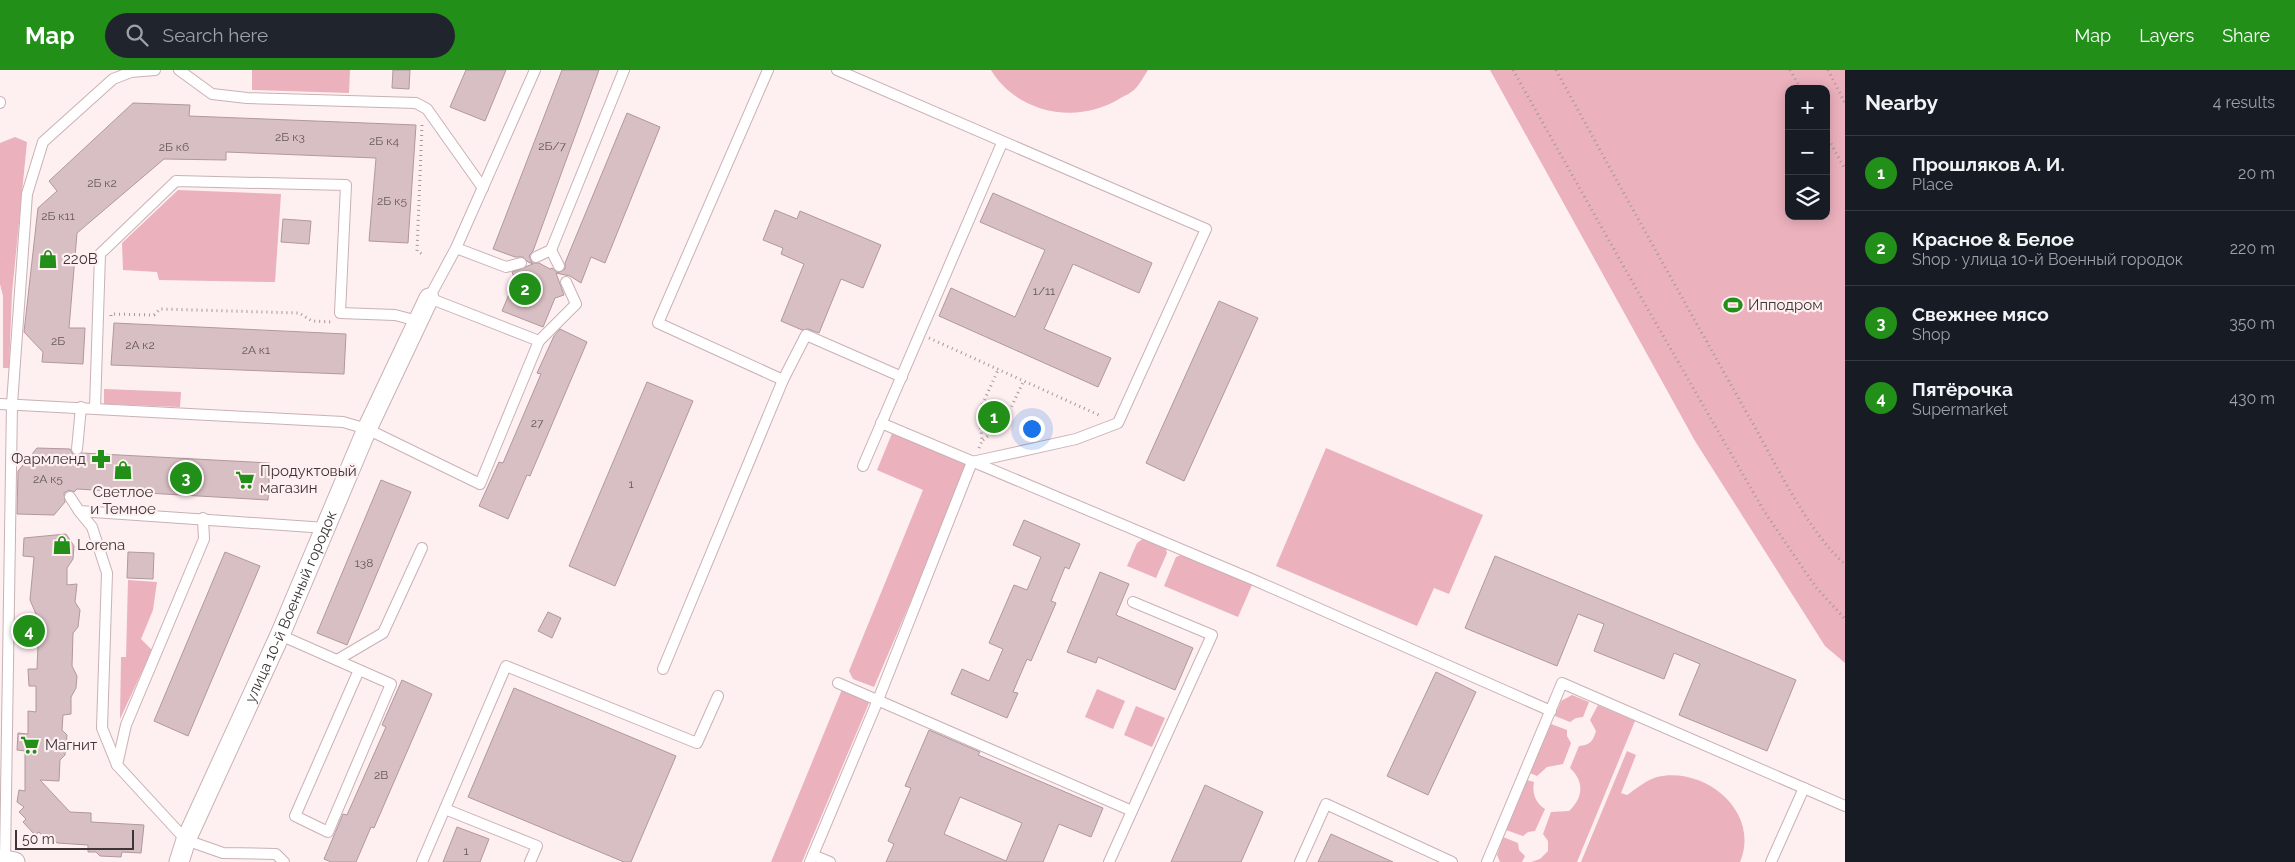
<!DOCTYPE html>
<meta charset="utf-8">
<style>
:root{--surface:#171b24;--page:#20242c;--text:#f1f3f6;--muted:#9ea1a6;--line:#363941;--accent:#229018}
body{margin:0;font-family:Raleway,sans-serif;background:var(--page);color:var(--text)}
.controls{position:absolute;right:15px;top:15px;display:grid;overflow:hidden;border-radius:10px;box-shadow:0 2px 12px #0003}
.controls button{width:45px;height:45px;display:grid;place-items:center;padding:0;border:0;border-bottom:1px solid var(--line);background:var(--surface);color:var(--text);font:25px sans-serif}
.scale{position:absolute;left:15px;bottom:12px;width:119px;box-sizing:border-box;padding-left:5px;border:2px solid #3e3536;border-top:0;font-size:14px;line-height:18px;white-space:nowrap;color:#3e3536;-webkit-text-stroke:4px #feeff1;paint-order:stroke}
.you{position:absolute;left:1031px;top:358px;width:18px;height:18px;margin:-12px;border:4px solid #fff;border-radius:50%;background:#1a73e8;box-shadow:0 0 0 8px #1a73e833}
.badge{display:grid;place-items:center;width:32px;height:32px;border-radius:50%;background:var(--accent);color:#fff;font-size:16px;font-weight:700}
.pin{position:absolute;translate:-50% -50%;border:2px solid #fff;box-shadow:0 1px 5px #0006}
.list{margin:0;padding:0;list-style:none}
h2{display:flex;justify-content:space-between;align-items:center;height:65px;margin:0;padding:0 20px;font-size:21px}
h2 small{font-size:16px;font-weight:400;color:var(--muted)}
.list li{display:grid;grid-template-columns:32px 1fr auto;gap:15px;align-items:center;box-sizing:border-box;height:75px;padding:0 20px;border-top:1px solid var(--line)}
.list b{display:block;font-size:19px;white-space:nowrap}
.list p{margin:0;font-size:16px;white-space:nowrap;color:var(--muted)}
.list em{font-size:16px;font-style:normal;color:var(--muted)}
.icon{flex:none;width:28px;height:28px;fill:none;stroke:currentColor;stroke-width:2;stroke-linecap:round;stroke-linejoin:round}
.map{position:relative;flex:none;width:1845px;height:792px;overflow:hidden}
header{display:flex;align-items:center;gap:30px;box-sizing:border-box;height:70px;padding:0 25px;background:var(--accent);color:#fff}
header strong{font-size:24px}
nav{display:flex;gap:28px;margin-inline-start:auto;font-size:18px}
.search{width:350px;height:45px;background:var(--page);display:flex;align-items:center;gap:12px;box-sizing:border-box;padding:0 18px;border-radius:28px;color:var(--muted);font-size:19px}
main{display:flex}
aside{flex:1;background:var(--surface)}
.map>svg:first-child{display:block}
.green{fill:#ebb1bd;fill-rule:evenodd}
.building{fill:#d8bfc3;stroke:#b0989d;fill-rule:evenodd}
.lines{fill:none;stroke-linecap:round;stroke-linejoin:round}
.service-casing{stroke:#c9b1b5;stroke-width:12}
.minor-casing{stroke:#c9b1b5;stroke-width:21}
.path{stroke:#a49899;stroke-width:3;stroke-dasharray:1 4;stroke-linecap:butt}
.service{stroke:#fff;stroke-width:10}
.minor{stroke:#fff;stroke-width:19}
.labels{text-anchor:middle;stroke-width:4.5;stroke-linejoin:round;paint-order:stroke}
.number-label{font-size:12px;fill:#645859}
.poi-label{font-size:15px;fill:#3e3536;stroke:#feeff1;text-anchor:start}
.street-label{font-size:15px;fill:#3e3536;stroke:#feeff1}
</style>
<header>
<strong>Map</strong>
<div class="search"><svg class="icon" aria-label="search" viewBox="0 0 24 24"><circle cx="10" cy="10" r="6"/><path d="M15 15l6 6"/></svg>Search here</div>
<nav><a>Map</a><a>Layers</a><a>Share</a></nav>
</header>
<main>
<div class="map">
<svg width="1845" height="792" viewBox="0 0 1845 792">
<rect width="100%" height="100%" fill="#feeff1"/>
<!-- green -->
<g class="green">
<polygon points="252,0 350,0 349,23 252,20"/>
<path d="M991,0H1148C1144,6 1140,14 1135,19C1131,23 1124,26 1119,29C1076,55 1017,43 991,0Z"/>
<path d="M1490,0H1845V593L1825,576L1695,371ZM1789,19H1826V146H1789Z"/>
<polygon points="15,67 27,72 12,223 9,298 3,298 3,226 0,214 0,73"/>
<polygon points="178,120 281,124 275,212 159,210 157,202 123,200 122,173"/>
<polygon points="104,319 181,322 180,337 104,334"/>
<polygon points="893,361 963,391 967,400 874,617 853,609 849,601 923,420 877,400"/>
<polygon points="1326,378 1483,445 1449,524 1434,518 1417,556 1276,496"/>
<polygon points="1144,468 1165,476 1167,483 1156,508 1127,496 1137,473"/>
<polygon points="1183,484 1252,515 1238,547 1164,516 1176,487"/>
<polygon points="128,510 157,512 153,540 141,569 152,580 120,649 121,587 126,587"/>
<polygon points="843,617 867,627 869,633 802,792 771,792"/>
<polygon points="1097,619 1125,631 1113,659 1085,647"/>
<polygon points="1572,625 1589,632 1583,647 1576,648 1570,652 1555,646 1561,631"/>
<path d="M1598,635L1635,651L1577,792H1531L1540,789L1548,781V771L1543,764L1551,742L1569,741C1583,728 1585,712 1570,698L1579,676C1590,675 1593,671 1596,661L1590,650Z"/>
<polygon points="1136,636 1165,648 1152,677 1124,665"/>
<polygon points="1551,654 1567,660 1567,666 1571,673 1563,694 1547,697 1537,706 1530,703"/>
<path d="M1627,681L1636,685L1621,723L1627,725C1636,719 1646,710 1657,707C1705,696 1761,742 1740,792H1581Z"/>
<path d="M1527,710L1534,712C1532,723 1535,732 1545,739L1535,761L1528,762L1523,766L1506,760Z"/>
<polygon points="1503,767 1518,773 1519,780 1525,786 1522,792 1500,792 1497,785"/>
</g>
<!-- building -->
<g class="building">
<polygon points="393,0 410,0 409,19 392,18"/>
<polygon points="466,0 506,0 485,51 450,37"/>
<polygon points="562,0 599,0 533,181 529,186 532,193 539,193 550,199 552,198 558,203 565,199 565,193 627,43 660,57 605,193 591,187 581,213 570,206 556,203 564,225 555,228 543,257 502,241 515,210 512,202 533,194 528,192 523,187 515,187 493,179"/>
<polygon points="133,33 190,35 189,46 416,55 408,173 369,171 376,88 226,82 226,90 164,89 77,163 69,258 85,258 83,294 42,292 43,282 24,262 38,138 57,121 49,111"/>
<polygon points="993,123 1152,193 1139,223 1073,194 1044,259 1111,288 1098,317 939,246 951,218 1015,247 1045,180 980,152"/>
<polygon points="775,140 797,149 800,141 881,175 863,218 841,209 819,263 808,259 802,260 781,251 804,194 781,184 783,178 763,170"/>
<polygon points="283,149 311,151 309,174 281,172"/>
<polygon points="1219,231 1258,248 1184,411 1146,393"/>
<polygon points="114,253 346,264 344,304 111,295"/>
<polygon points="560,259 587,272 530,406 527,405 508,449 479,436 499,392 503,393 541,304 537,303 554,266"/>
<polygon points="647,312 693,331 615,516 569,496"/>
<polygon points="37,378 70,379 73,384 77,386 82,383 270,393 268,430 77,419 74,422 69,420 64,423 65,432 54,445 17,444 18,401"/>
<polygon points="381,410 411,422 347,575 317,563"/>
<polygon points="1024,450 1080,474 1069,499 1065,497 1051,531 1056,533 1031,591 1027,589 1013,622 1018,623 1007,648 951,624 962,599 989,611 1003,579 989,573 1014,515 1027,520 1041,487 1013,475"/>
<polygon points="66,464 74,476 73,489 67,498 67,515 77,514 75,532 80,540 78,557 73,563 72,596 77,606 76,618 71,627 71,644 63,645 62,660 67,665 65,685 60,690 59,711 40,710 70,742 91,743 91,752 144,755 141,783 122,782 121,787 100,786 96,782 88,782 88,775 57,773 49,765 45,769 39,762 35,765 23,752 26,749 19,742 24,737 17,732 19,720 25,721 25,681 17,680 18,663 28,664 28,641 36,642 36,616 29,616 28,599 37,599 39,551 30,530 34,487 23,486 24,468"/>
<polygon points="128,482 154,483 153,509 127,508"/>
<polygon points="225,482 260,496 188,666 154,651"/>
<polygon points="1495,486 1796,610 1767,681 1679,645 1700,594 1674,583 1664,609 1594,581 1604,554 1578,544 1557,596 1465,558"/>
<polygon points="1100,502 1129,514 1116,545 1193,578 1175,620 1098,587 1096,593 1067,582"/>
<polygon points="548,542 561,548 552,568 538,561"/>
<polygon points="1436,602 1476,622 1428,725 1387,706"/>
<polygon points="402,610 432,624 374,758 371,757 356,792 331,792 324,789 343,744 347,745 386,657 382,655"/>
<polygon points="514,618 676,686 631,792 624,792 468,727"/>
<path d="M929,660L980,682L978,685L1103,738L1091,767L1059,754L1043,792H886L894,774L888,771L911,718L905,716ZM960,727L1022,753L1006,791L944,764Z"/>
<polygon points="1205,715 1263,742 1241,792 1171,792"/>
<polygon points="457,757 489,769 480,792 443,792"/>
<polygon points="1331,764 1393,792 1318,792"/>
</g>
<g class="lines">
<!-- service casing -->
<g class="service-casing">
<g id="service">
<polyline points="179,0 212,24 247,28 416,33 427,39 483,118"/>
<polyline points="768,0 658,253 783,310"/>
<polyline points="0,32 0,33"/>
<polyline points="456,178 506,197 521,193"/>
<polyline points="551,180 559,196"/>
<polyline points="536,187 551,180 624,0"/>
<polyline points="539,271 576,234 566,212"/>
<polyline points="0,334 343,352 367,359 480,414 539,271 429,228 456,178 535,0"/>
<polyline points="95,338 100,184 176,111 346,115 340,243 395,245 418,251"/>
<polyline points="881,353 1254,510 1551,641"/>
<polyline points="77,379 81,337"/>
<polyline points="863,396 1002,73"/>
<polyline points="70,427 79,441 326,458"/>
<polyline points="79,441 92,457 107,503 102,658 117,695"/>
<polyline points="203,448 204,469 126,655 117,695 186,770 223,783 276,784 284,792"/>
<polyline points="280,565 391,614 328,762 295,746 359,600"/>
<polyline points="337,590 383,563 422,478"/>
<polyline points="663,599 783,310 806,265 902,307"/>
<polyline points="838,613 1132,741 1109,792"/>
<polyline points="445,739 537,776 530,792"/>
<polyline points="1132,741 1212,565 1133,532"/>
<polyline points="813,785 830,792"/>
<polyline points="5,790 12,334 27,124 43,72 113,9 131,2 155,0"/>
<polyline points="422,792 506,596 697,673 718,626"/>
<polyline points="810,792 878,630 972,392 1076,369 1118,353 1206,159 837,0"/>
<polyline points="1300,792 1326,734 1452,792"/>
<polyline points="1487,792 1562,613 1845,736"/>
<polyline points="1771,792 1804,718"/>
</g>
</g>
<!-- minor casing -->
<g class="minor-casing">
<g id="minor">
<polyline points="0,789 15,792"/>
<path id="s1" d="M179,792L186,770L280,565L367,359L429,228"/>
</g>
</g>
<!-- path -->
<g class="path">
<polyline points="1513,0 1642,229 1764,441 1815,516 1845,549"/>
<path d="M1556,0C1619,115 1683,230 1748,345C1773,388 1808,463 1845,494"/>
<polyline points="1790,0 1801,19"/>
<polyline points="1828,0 1845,33"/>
<polyline points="422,55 417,181 424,185"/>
<polyline points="1826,65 1845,99"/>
<polyline points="111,246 111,244 154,245 160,239 299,243 312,251 332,252"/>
<polyline points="929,268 1101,346"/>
<polyline points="983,370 1004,353 1023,312"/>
<polyline points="979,378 982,371 979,342 998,300"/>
</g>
<!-- service -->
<use href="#service" class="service"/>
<!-- minor -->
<use href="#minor" class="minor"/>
</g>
<!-- icons -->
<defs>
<g id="shop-bare" transform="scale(1.5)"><path d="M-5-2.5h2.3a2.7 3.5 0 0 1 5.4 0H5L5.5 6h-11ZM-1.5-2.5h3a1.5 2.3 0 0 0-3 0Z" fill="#229018" stroke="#feeff1" stroke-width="2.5" paint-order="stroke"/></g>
<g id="stadium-bare" transform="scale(1.5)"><path d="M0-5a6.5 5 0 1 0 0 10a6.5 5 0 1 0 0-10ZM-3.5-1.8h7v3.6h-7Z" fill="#229018" stroke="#feeff1" stroke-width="2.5" paint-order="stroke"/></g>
<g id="pharmacy-bare" transform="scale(1.5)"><path d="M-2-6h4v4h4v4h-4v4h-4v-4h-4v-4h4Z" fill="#229018" stroke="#feeff1" stroke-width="2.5" paint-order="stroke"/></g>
<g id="supermarket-bare" transform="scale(1.5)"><path d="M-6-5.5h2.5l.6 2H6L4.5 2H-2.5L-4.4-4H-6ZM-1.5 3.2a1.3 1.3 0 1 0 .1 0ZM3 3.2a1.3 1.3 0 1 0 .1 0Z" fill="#229018" stroke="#feeff1" stroke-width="2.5" paint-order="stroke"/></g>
</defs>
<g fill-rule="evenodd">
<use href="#shop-bare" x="48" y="189"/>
<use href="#stadium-bare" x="1733" y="235"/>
<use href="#pharmacy-bare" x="101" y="389"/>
<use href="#shop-bare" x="123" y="400"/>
<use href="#supermarket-bare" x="245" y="410"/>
<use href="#shop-bare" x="62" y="475"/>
<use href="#supermarket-bare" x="30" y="675"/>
</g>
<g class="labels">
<!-- number labels -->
<g class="number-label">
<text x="290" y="71">2Б к3</text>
<text x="384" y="75">2Б к4</text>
<text x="552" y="80">2Б/7</text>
<text x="174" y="81">2Б к6</text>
<text x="102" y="117">2Б к2</text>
<text x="392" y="135">2Б к5</text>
<text x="58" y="150">2Б к11</text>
<text x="1044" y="225">1/11</text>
<text x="58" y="275">2Б</text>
<text x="140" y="279">2А к2</text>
<text x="256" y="284">2А к1</text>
<text x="537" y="357">27</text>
<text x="48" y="413">2А к5</text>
<text x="631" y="418">1</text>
<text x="364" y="497">138</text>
<text x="381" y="709">2В</text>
<text x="466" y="785">1</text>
</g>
<!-- poi labels -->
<g class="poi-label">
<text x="63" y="194">220В</text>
<text x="1748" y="240">Ипподром</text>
<text x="86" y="394" text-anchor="end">Фармленд</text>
<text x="260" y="406">Продуктовый<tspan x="260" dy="17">магазин</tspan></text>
<text x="123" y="427" text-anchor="middle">Светлое<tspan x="123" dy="17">и Темное</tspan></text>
<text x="77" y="480">Lorena</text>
<text x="45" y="680">Магнит</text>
</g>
<!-- street labels -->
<g class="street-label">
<text dy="5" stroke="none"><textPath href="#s1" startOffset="279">улица 10-й Военный городок</textPath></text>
</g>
</g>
</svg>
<div class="controls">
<button>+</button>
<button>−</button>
<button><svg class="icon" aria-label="layers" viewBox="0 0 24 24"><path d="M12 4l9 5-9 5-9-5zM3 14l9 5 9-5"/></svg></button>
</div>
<div class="scale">50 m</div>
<div class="you"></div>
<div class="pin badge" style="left:994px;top:347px">1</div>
<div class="pin badge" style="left:525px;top:219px">2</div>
<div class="pin badge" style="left:186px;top:408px">3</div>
<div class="pin badge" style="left:29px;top:561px">4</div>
</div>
<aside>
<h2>Nearby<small>4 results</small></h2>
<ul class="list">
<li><span class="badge">1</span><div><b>Прошляков А. И.</b><p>Place</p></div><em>20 m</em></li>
<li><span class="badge">2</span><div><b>Красное &amp; Белое</b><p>Shop · улица 10-й Военный городок</p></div><em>220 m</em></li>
<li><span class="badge">3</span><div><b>Свежнее мясо</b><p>Shop</p></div><em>350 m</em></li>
<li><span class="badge">4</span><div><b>Пятёрочка</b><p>Supermarket</p></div><em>430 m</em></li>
</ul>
</aside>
</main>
